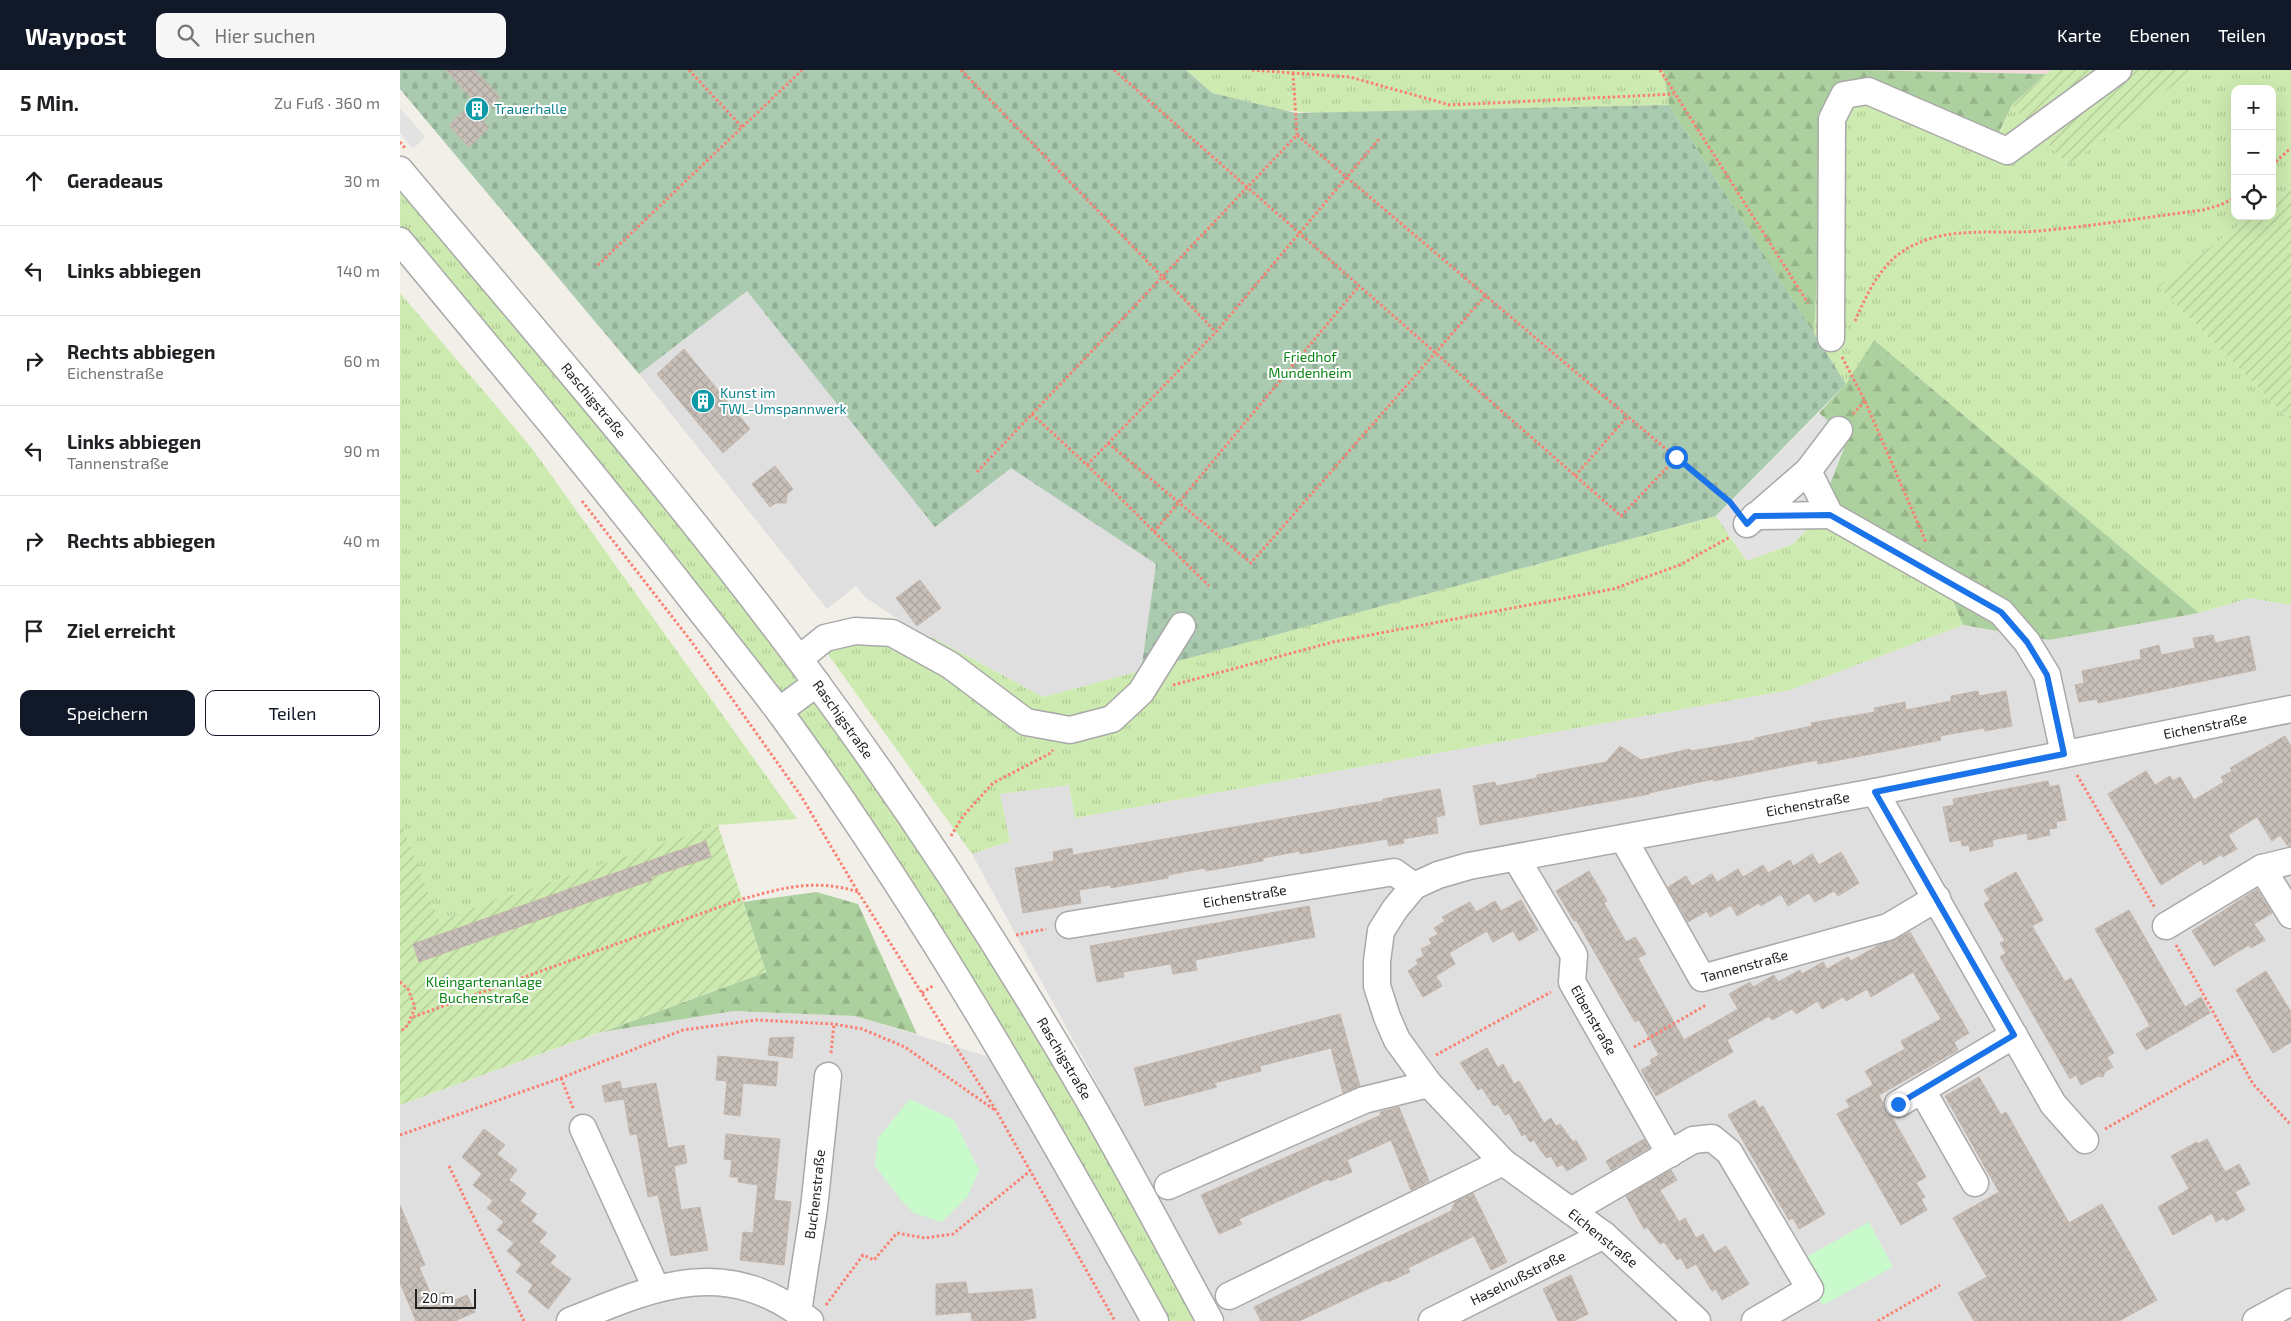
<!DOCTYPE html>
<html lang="de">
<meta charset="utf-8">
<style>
:root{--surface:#fff;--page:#f6f6f6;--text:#202124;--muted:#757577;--line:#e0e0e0;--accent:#111827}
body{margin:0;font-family:"Exo 2",sans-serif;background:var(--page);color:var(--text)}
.controls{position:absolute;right:15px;top:15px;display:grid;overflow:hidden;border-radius:10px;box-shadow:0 5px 20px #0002}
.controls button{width:45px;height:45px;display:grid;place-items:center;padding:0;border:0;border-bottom:1px solid var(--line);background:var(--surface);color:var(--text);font:25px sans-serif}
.scale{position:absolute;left:15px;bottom:12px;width:61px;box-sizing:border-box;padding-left:5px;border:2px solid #222;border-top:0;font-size:14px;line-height:18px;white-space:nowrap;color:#222;-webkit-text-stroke:4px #fff;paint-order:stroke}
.stop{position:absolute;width:15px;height:15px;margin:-11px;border:4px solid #1a73e8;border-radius:50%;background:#fff}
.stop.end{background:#1a73e8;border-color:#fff;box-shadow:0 1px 5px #0008}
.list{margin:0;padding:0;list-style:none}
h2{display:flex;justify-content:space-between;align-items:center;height:65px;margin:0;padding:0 20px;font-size:21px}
h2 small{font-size:16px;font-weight:400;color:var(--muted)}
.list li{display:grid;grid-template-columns:32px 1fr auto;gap:15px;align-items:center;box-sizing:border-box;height:90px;padding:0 20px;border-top:1px solid var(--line)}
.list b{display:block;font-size:19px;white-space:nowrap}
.list p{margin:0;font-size:16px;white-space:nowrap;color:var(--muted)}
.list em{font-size:16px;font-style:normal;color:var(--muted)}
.actions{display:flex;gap:10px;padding:15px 20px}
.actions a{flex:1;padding:11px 0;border:1px solid var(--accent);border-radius:10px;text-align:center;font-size:18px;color:var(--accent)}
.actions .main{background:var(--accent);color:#fff}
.icon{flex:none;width:28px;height:28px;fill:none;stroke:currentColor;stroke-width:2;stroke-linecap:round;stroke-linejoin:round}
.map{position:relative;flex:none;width:1891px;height:1251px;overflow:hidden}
header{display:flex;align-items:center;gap:30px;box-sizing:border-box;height:70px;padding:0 25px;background:var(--accent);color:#fff}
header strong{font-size:24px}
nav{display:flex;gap:28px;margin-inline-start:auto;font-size:18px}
.search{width:350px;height:45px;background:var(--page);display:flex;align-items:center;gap:12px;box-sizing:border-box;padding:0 18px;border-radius:10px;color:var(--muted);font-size:19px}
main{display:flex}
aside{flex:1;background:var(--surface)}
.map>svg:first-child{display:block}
.residential{fill:#e0dfdf}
.commercial{fill:#f2dad9}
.grass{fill:url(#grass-tufts)}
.forest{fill:url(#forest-firs)}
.cemetery{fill:url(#cemetery-stones)}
.park{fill:#c8facc}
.garden{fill:url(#garden-furrows)}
.parking{fill:#e2e2e2}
.building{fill:url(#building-cross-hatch);stroke:#c4b6ab}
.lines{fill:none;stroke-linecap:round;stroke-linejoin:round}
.minor-casing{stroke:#a9a9a9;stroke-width:29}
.path{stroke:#fa8072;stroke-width:3;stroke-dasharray:2.5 2.5;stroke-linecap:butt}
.minor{stroke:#fff;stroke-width:26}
.route{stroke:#1a73e8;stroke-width:6}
.labels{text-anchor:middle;stroke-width:4;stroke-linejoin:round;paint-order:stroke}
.culture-label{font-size:14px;fill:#0d838f;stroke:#fff;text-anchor:start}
.park-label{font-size:14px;fill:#0c8416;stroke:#fff}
.street-label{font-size:14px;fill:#222;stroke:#fff}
</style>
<header>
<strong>Waypost</strong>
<div class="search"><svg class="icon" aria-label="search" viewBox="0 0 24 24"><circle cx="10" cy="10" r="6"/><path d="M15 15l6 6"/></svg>Hier suchen</div>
<nav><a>Karte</a><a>Ebenen</a><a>Teilen</a></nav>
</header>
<main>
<aside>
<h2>5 Min.<small>Zu Fuß · 360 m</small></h2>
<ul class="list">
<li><svg class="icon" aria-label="ahead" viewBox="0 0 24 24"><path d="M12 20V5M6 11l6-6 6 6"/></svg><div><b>Geradeaus</b></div><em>30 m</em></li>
<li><svg class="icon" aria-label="left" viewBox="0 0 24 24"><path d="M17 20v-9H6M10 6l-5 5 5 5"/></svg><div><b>Links abbiegen</b></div><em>140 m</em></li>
<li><svg class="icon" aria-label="right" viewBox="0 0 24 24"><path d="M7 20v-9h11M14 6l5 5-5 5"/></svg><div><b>Rechts abbiegen</b><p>Eichenstraße</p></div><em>60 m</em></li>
<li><svg class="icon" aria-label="left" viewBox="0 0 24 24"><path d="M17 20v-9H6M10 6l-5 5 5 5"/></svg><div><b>Links abbiegen</b><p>Tannenstraße</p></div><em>90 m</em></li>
<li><svg class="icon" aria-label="right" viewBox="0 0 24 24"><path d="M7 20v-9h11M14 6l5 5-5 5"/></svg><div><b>Rechts abbiegen</b></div><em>40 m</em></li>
<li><svg class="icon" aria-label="arrive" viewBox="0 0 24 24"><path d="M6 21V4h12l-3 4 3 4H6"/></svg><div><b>Ziel erreicht</b></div></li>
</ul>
<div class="actions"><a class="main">Speichern</a><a>Teilen</a></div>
</aside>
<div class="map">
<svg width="1891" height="1251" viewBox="0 0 1891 1251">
<defs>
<pattern id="grass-tufts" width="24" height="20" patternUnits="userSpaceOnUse" patternTransform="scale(1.25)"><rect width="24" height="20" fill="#cdebb0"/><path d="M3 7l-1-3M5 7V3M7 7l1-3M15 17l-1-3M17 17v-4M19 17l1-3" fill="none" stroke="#b0c997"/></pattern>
<pattern id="forest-firs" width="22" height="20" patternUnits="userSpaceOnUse" patternTransform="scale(1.25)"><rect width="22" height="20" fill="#add19e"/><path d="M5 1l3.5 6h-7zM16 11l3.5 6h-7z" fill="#95b388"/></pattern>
<pattern id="cemetery-stones" width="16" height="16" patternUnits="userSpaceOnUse" patternTransform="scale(1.25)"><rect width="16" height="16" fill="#aacbaf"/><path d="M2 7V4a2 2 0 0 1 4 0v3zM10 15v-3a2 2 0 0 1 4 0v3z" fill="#92ae96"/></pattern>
<pattern id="garden-furrows" width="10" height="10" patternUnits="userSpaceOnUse" patternTransform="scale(1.25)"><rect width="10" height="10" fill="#cdebb0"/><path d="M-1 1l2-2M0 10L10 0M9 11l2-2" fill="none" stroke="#b0c997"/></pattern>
<pattern id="building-cross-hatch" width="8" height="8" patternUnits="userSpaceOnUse" patternTransform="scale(1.25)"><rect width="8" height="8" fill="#c7bfb8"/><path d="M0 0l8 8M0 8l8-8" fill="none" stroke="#aba49e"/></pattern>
</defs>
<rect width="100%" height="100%" fill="#f2efe9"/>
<!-- residential -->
<g class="residential">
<polygon points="347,221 535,456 611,397 756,494 741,601 643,627 532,567 518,563 465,527 456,516 427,539 239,304"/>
<polygon points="1850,528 1891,535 1891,1251 0,1251 0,1035 202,962 334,941 455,946 701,1021 572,784 610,771 600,724 669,715 675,748 1390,620 1563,555 1649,570 1799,543"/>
</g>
<!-- commercial -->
<polygon class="commercial" points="1459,0 1651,0 1646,4"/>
<!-- grass -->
<g class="grass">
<polygon points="786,0 1263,0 1269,35 913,43 882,40 812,23"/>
<polygon points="1794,0 1891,0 1891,118 1872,132 1872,19 1835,19 1835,146 1852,146 1758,216 1891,351 1891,535 1850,528 1799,543 1474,270 1446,314 1414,264 1425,49 1440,20 1597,69 1612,35 1668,95"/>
<polygon points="0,100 99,219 556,814 810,1251 755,1251 379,641 0,171"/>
<polygon points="0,223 131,377 397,749 318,755 39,850 0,749"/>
<polygon points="1316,446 1347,491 1415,452 1548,520 1563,555 1390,620 675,748 669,715 600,724 610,771 572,784 424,579 532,567 643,627"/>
</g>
<!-- forest -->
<g class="forest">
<polygon points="1263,0 1459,0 1646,4 1612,35 1596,69 1467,14 1425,49 1414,264 1269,35"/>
<polygon points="1474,270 1799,543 1649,570 1563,555 1548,519 1415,452 1444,378 1419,343 1446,314"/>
<polygon points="416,822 458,834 517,964 455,946 334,941 202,962 366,902 343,832"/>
</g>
<!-- cemetery -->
<polygon class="cemetery" points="0,0 786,0 812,23 896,43 1269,35 1446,314 1316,446 741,601 756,494 611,398 535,457 347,221 239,304 0,19"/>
<!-- park -->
<g class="park">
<polygon points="510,1029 554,1050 579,1100 568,1126 542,1152 514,1143 501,1130 475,1096 478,1068"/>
<polygon points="1469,1152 1493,1197 1423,1235 1399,1191"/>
</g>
<!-- garden -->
<g class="garden">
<polygon points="1651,0 1794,0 1668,95 1612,35"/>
<polygon points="1891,118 1891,351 1758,216 1852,146 1872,146 1872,132"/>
<polygon points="0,749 39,850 318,755 366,902 0,1035"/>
</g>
<!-- parking -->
<g class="parking">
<polygon points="0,38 25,67 13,79 0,63"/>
<polygon points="1419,343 1439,360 1444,378 1415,452 1393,474 1347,491 1316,446"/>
</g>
<!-- building -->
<g class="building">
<polygon points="46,0 75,0 100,27 80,47 89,58 69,77 49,55 74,31"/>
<polygon points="284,279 350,359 323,383 257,304"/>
<polygon points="375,396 393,419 387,424 386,433 376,433 370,437 352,414"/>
<polygon points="520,510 541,538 517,556 496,528"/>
<polygon points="1813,565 1815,573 1849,566 1856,600 1698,633 1697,629 1679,632 1675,615 1684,613 1682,601 1741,589 1740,580 1759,575 1761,585 1795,578 1793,568"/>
<polygon points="1578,621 1579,626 1606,621 1612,656 1585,661 1584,658 1540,666 1541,670 1471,684 1418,694 1417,690 1314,711 1314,709 1249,723 1250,724 1080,755 1073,716 1095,712 1096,716 1137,708 1137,705 1206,692 1220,676 1241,690 1290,679 1291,681 1355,670 1355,668 1412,656 1411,653 1475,642 1474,638 1505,632 1506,640 1551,631 1551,626"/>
<polygon points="1885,666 1891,676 1891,776 1888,776 1880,765 1872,771 1857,747 1828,765 1837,779 1823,787 1822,784 1804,795 1801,790 1761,815 1708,724 1746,701 1755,715 1770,706 1773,711 1780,707 1794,730 1824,712 1821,707 1832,701 1830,698"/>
<polygon points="1648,711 1649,717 1659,715 1666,750 1656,752 1657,758 1649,759 1650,765 1628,770 1627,763 1592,770 1593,776 1570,781 1569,775 1562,776 1561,770 1550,772 1543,737 1554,735 1553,729"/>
<polygon points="1040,719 1045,745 1036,747 1038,763 1003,769 1004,773 989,776 987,769 900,784 900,781 863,788 863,791 806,801 805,798 768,805 768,808 721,816 711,818 711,815 679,820 681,833 623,843 615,798 654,791 653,782 672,778 673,785 983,731 983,729"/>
<polygon points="306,771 311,787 251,807 252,810 19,892 13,874"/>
<polygon points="1441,782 1459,813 1438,826 1434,821 1415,832 1409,823 1388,836 1381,824 1361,836 1359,833 1337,846 1331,835 1310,847 1307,841 1288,852 1268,817 1286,806 1292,816 1312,804 1317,812 1338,799 1343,807 1363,795 1368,803 1390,790 1393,796 1412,784 1419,795"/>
<polygon points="1189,801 1207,831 1204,833 1226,872 1235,867 1246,884 1238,888 1284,970 1338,939 1329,924 1350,912 1353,917 1374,905 1378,912 1400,900 1402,904 1423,892 1427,899 1448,887 1451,891 1479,875 1495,870 1510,862 1569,963 1554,972 1558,980 1479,1025 1465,1001 1505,979 1501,971 1541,949 1513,902 1471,927 1467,919 1446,931 1443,927 1422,939 1418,931 1396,944 1392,939 1372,950 1369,946 1327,970 1333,982 1256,1026 1241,1000 1252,994 1250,990 1259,985 1239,950 1235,952 1176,850 1174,851 1156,821"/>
<polygon points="1616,802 1643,850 1632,856 1665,912 1671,908 1714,983 1707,987 1713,997 1705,1002 1703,1007 1698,1006 1681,1015 1676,1005 1670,1009 1600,887 1606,883 1600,873 1605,871 1584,834 1590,830 1584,820"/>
<polygon points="1857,819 1872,843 1854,854 1865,870 1851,878 1849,875 1814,896 1792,861"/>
<polygon points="1121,830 1138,860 1119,871 1113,861 1093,872 1087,861 1049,883 1055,894 1036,906 1042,916 1023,927 1008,901 1018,894 1016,890 1024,886 1021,879 1032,874 1029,869 1038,864 1034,858 1045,851 1042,847 1070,832 1076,842 1095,831 1101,841"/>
<polygon points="909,836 915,867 795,890 797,900 773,904 771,894 723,902 724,907 697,912 690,876"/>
<polygon points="1729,840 1785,937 1801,927 1810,943 1746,980 1736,964 1750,956 1695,859"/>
<polygon points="1866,901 1891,942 1891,972 1873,983 1836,920"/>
<polygon points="940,944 960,1016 943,1023 931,978 860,996 861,1001 814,1013 817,1017 745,1036 734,998"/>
<polygon points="394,967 392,988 368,985 370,968"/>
<polygon points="1087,978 1098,998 1103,994 1114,1014 1119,1011 1144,1053 1151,1048 1156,1056 1160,1054 1173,1072 1176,1070 1187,1089 1167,1101 1162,1094 1157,1097 1151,1086 1147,1088 1141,1081 1134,1070 1130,1072 1125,1064 1122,1066 1109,1043 1105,1045 1098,1034 1094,1036 1082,1018 1078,1020 1060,993"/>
<polygon points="318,986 378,992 376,1016 343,1013 340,1046 324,1044 327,1011 316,1010"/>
<polygon points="1579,1007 1601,1045 1606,1042 1669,1153 1702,1134 1757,1230 1719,1251 1574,1251 1558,1223 1587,1207 1553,1148 1599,1122 1545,1026"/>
<polygon points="220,1011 222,1019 256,1013 268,1078 284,1075 287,1093 274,1096 281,1140 300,1137 308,1180 271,1186 258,1125 248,1127 237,1064 230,1065 224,1029 205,1032 202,1016"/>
<polygon points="1473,1015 1483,1033 1485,1041 1492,1047 1526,1107 1516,1113 1525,1127 1521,1129 1527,1140 1501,1155 1437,1044 1450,1037 1446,1030"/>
<polygon points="1355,1030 1359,1038 1363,1036 1425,1144 1399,1159 1393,1148 1389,1150 1328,1045"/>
<polygon points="999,1037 1029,1111 1011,1120 991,1070 947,1090 952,1102 930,1111 928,1109 839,1149 842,1154 819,1164 801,1125 981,1045 980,1042"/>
<polygon points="84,1059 105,1075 97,1084 117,1100 109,1110 126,1123 120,1131 137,1144 131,1151 147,1163 139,1172 156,1186 150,1193 171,1209 148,1239 128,1222 133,1215 116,1202 122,1194 107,1181 114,1173 97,1160 104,1152 87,1138 93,1131 73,1115 82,1104 62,1087"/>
<polygon points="326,1064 380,1069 374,1130 391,1132 384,1195 340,1190 343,1162 353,1163 358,1115 338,1112 338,1107 330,1107 332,1090 324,1089"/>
<polygon points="1244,1069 1249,1078 1211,1100 1206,1091"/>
<polygon points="1807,1069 1825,1102 1839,1094 1850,1114 1835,1122 1845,1140 1826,1151 1824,1147 1816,1152 1812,1143 1773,1165 1758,1137 1789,1119 1771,1086 1797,1072 1798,1074"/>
<polygon points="1271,1100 1277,1110 1260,1120 1279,1152 1285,1148 1296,1168 1303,1164 1314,1183 1326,1176 1349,1214 1322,1230 1316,1219 1312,1221 1296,1194 1287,1199 1281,1188 1277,1190 1264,1172 1260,1174 1247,1157 1244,1159 1226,1126"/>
<polygon points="1073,1123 1107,1192 1091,1200 1074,1166 1008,1198 1010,1202 988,1212 987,1210 899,1251 861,1251 854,1237 1051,1141 1055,1132"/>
<polygon points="0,1135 25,1195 19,1197 32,1227 44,1222 48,1233 67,1225 75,1242 55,1251 16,1251 0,1213"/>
<polygon points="1171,1205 1188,1244 1174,1251 1158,1251 1143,1219"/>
<polygon points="566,1212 568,1224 632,1219 636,1248 619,1251 572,1251 571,1242 536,1245 536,1214"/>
</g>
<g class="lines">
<!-- minor casing -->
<g class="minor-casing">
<g id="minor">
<path id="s1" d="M0,100C141,268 286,435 416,612C513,744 605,885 687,1027C730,1101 769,1176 810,1251"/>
<path d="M0,171C99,290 198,409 293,531C322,568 351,604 379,641C520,834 639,1042 755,1251"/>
<polyline points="1431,268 1432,49 1444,25 1468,21 1607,81 1718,0"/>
<polyline points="1408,401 1430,445 1601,542 1627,572 1647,605 1664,684"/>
<polyline points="1355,446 1430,445"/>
<polyline points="1347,454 1408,401 1439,360"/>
<polyline points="399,589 425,568 455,561 492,563 550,595 626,652 670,660 712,649 741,622 782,556"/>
<polyline points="379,641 417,613"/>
<polyline points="1475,722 1653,1034 1685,1070"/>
<path id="s2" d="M1223,768L1302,908L1488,857L1537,828"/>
<path id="s3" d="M1116,788L1174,885L1172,912L1270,1084"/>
<polyline points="1862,798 1891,845"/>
<path id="s4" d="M669,855L994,802L1014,816"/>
<polyline points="1766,856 1862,798 1891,791"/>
<polyline points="1522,1020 1575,1113"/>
<polyline points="1498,1034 1614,965"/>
<polyline points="183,1058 256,1218"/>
<polyline points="768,1116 964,1030 1029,1014"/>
<polyline points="1171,1141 1293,1070 1312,1068 1329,1082 1410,1219 1355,1251"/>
<polyline points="829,1226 1103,1092"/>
<path id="s5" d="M398,1242L414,1138L428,1006"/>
<path d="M170,1251C258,1215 326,1185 410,1251"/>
<path id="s6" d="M1032,1251L1204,1165"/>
<path id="s7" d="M1297,1251L1204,1165L1103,1092L1029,1014L997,970L987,947L977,916V891L981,861L995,839L1014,816L1038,805L1069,796L1475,722L1891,639"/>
<polyline points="1856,1251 1891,1232"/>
</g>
</g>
<!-- path -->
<g class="path">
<polyline points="289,0 342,57"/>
<polyline points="561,0 816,262"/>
<polyline points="714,0 1221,446 1277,387"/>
<polyline points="852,0 950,7 1050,35 1274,24"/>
<polyline points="1260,0 1408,233"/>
<polyline points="893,3 897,65"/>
<polyline points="0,72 5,78"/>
<polyline points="1872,95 1891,78"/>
<polyline points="198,195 402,0"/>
<path d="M1455,251C1467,224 1480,194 1508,178C1550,155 1592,165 1638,161C1693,156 1748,147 1803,140L1820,135L1835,128"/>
<polyline points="1442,287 1465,331 1526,472"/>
<polyline points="632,344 687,395 809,516"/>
<polyline points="1453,344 1465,331"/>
<polyline points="708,373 851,493 1086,225"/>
<polyline points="687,395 816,262 979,69"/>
<polyline points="577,402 897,65 1333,436"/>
<polyline points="1175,406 1228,346"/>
<polyline points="182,431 291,571 401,726 458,822 597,1042 715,1251"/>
<polyline points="754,462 959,216"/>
<polyline points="773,615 933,572 1213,519 1280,495 1330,467"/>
<polyline points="1677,705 1755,838"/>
<polyline points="551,766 563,746 593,713 649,684 653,680"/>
<polyline points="616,865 646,859"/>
<polyline points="1776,875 1853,1014 1891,1055"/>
<polyline points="0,912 8,919 15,937 8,955 0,962"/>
<polyline points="522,923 534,915"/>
<path d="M13,947L339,830C382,818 415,808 458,822"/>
<polyline points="1234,977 1306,935"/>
<polyline points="431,983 434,954"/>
<polyline points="1036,985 1151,922"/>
<polyline points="161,1008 173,1038"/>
<polyline points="1705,1059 1837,984"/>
<polyline points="0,1065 161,1008 283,960 356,950 434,954 462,959 505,977 596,1041"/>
<polyline points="49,1096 124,1251"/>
<polyline points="426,1235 463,1185 474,1190 497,1163 525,1168 553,1164 630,1101"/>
<polyline points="1478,1251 1540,1215"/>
</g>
<!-- minor -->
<use href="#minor" class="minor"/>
</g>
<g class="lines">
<!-- route -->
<polyline class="route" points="1276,387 1330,432 1347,454 1355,446 1430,445 1601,542 1627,572 1647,605 1664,684 1475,722 1614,965 1498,1034"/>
</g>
<!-- icons -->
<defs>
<g id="building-disc" transform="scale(1.25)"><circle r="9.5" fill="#0f9aa8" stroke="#fff"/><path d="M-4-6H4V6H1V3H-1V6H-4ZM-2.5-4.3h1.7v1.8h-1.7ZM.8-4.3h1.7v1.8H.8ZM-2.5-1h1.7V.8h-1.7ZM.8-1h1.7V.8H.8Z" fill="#fff"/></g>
</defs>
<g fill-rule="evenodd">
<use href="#building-disc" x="77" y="39"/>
<use href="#building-disc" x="303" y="331"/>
</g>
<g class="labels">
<!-- culture labels -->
<g class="culture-label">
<text x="94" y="44">Trauerhalle</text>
<text x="320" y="328">Kunst im<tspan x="320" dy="16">TWL-Umspannwerk</tspan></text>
</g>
<!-- park labels -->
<g class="park-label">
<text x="910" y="292">Friedhof<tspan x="910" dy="16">Mundenheim</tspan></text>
<text x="84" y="917">Kleingartenanlage<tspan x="84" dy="16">Buchenstraße</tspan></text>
</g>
<!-- street labels -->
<g class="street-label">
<text dy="5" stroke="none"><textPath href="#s1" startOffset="301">Raschigstraße</textPath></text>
<text dy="5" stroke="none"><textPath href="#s1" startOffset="706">Raschigstraße</textPath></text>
<text dy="5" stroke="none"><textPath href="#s7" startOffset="1390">Eichenstraße</textPath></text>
<text dy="5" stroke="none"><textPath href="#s7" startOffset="985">Eichenstraße</textPath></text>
<text dy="5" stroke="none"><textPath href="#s4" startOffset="178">Eichenstraße</textPath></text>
<text dy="5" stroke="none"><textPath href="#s2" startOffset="205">Tannenstraße</textPath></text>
<text dy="5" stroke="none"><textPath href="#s3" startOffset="184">Eibenstraße</textPath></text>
<text dy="5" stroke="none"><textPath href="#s1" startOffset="1111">Raschigstraße</textPath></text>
<text dy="5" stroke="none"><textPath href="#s5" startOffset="119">Buchenstraße</textPath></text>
<text transform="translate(1203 1168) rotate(39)" y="5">Eichenstraße</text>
<text dy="5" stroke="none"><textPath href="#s6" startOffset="96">Haselnußstraße</textPath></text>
</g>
</g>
</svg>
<div class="controls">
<button>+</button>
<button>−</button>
<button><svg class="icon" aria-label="locate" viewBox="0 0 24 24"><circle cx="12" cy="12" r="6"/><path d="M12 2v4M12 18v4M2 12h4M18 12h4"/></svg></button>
</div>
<div class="scale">20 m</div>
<div class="stop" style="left:1276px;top:387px"></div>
<div class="stop end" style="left:1498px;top:1034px"></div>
</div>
</main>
